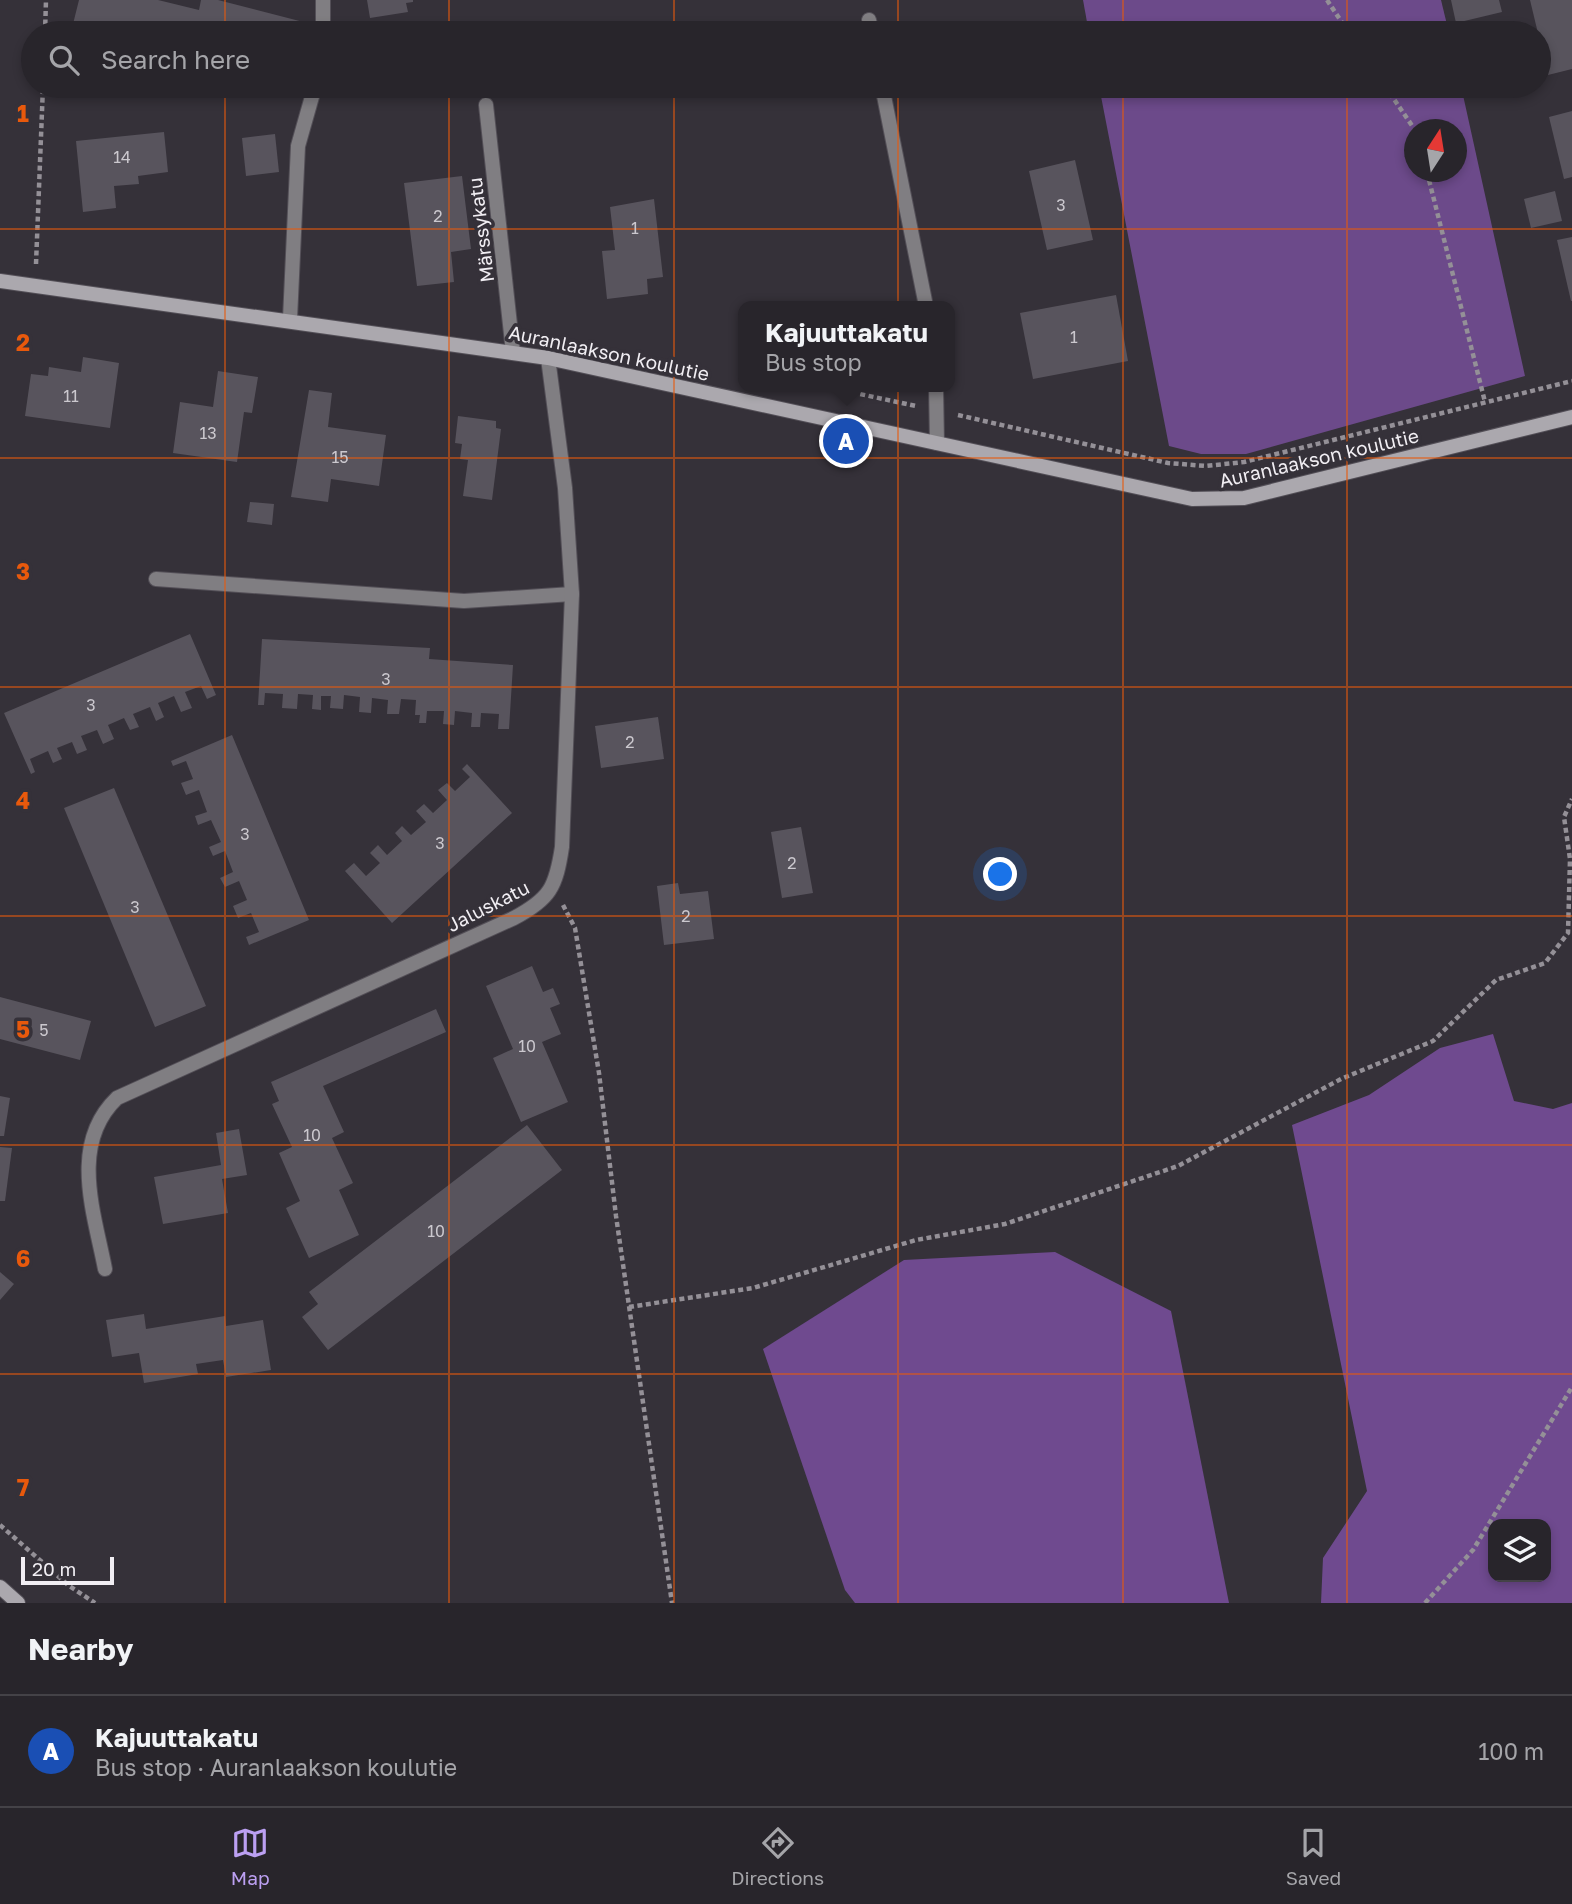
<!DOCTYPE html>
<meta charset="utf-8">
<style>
:root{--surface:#28252b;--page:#302d33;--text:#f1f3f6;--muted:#a5a5a9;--line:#444247;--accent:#bca0f2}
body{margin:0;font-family:"Golos Text",sans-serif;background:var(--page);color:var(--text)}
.controls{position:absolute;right:21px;bottom:21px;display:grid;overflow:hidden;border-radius:14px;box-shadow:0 4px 10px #0003}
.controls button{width:63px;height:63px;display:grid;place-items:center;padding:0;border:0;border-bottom:2px solid var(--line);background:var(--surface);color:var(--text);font:35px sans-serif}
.compass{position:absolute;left:1404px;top:119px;width:63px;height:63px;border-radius:50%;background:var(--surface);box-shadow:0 4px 10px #0003;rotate:12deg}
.scale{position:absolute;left:21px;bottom:18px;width:93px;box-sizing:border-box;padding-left:7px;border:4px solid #f1eef3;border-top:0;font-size:19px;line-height:24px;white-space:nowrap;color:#f1eef3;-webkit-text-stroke:5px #353139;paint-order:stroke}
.you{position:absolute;left:1001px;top:875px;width:24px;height:24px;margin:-18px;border:5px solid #fff;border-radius:50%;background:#1a73e8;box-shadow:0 0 0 10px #1a73e833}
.badge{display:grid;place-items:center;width:46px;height:46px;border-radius:50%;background:var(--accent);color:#fff;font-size:23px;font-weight:700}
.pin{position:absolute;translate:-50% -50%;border:4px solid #fff;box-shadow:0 2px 7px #0006}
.popup{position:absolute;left:738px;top:301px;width:217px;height:91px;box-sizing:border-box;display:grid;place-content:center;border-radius:14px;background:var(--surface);filter:drop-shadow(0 2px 5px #0005);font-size:23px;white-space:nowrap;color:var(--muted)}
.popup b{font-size:26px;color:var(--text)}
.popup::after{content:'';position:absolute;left:50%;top:100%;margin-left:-14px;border:14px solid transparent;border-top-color:var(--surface)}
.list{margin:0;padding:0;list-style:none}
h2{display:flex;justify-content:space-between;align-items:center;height:91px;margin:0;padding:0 28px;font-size:30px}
h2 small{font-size:23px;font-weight:400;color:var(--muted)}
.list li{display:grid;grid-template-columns:46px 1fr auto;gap:21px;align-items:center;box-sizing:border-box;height:112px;padding:0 28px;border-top:2px solid var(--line)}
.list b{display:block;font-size:26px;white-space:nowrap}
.list p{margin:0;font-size:23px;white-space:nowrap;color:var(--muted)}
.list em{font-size:23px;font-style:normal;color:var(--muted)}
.icon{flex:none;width:38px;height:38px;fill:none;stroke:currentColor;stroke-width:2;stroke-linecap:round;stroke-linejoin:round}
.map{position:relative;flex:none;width:1572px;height:1603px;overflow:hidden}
.search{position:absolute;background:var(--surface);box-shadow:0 4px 10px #0003;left:21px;right:21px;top:21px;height:77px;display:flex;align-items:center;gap:18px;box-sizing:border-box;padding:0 24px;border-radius:38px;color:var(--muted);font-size:26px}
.sheet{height:203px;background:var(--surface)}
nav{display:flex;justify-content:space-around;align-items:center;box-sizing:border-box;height:98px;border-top:2px solid var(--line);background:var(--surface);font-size:19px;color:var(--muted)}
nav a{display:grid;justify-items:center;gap:4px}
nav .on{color:var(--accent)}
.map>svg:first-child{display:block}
.green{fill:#6c4a8a;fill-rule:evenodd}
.forest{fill:#6f4a8f;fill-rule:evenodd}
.building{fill:#58545d}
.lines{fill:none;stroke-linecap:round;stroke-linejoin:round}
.lane-casing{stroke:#534f57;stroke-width:16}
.street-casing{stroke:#534f57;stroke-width:16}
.secondary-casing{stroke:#534f57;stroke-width:16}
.path{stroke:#949097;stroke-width:4.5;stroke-dasharray:5 3.5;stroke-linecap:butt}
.lane{stroke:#807e82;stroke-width:14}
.street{stroke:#807e82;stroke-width:14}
.secondary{stroke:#aba8ae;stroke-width:14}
.grid{fill:none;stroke:#e8590c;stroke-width:2;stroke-opacity:0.55}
.labels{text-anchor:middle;stroke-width:7;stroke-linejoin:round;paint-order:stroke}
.number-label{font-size:16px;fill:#cbc8ce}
.street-label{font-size:19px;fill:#f1eef3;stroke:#353139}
.grid-label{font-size:23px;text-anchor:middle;font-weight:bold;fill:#e8590c;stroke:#353139;stroke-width:7;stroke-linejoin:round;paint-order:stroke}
</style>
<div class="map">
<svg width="1572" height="1603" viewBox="0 0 1572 1603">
<rect width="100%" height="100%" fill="#353139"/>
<!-- green -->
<g class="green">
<polygon points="1083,0 1441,0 1449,33 1089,33"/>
<path d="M1099,86H1461L1525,376L1246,454H1201L1169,446ZM1414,130H1456V172H1414Z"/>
</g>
<!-- forest -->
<g class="forest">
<path d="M1493,1034L1514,1101L1553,1109L1572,1103V1603H1321L1323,1558L1367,1491L1292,1125L1369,1095L1440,1048ZM1493,1524H1546V1577H1493Z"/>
<polygon points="1055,1252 1171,1311 1229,1603 855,1603 845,1590 763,1349 904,1260"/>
</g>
<!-- building -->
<g class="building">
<polygon points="79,0 158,0 199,10 201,0 218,0 315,25 312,33 77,33 71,32"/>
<polygon points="367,0 413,0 413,2 406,3 408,12 370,18"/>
<polygon points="1451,0 1499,0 1502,12 1456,23"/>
<polygon points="1530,0 1572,0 1572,69 1548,75"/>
<polygon points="628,26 629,33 587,33 587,32"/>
<polygon points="575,86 624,86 624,87 576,93"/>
<polygon points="1572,111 1572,177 1564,179 1549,117"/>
<polygon points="164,132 168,172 138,176 139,184 114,186 116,208 83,212 76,141"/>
<polygon points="275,134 279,172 246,176 242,138"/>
<polygon points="1075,160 1093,240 1047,250 1029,171"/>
<polygon points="462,176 471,249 451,252 454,282 417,286 404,183"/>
<polygon points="1555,191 1562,221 1531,228 1524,199"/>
<polygon points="654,199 663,277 647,279 648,294 607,299 602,251 615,250 610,207"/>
<polygon points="1572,237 1572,301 1571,301 1557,240"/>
<polygon points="1116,295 1128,361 1033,379 1020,313"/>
<polygon points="83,357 119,363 110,428 25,416 31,374 48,376 49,367 81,372"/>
<polygon points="218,371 258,377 252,413 244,412 237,462 173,453 180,402 213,407"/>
<polygon points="309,390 332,393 328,427 386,435 379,486 331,479 328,502 291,497"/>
<polygon points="458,416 496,421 496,428 501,429 492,500 463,496 468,460 460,459 462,444 455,443"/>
<polygon points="250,502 274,504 272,525 247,522"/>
<polygon points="190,634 216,695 207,699 201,686 185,692 192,708 181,712 174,696 158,703 164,717 156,721 150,707 133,714 139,727 130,730 124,718 108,725 114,739 103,744 97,730 81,736 87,750 77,754 72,742 57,748 62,759 53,763 48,751 30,759 35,772 31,774 4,713"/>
<polygon points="262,639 430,648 429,659 513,665 509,729 498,729 499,714 481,713 480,727 471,727 472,713 455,711 454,725 443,724 444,711 427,711 426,723 419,723 420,715 415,715 416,700 401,699 399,714 387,714 388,700 372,698 371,713 359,712 360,697 344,695 343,709 330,708 331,696 321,696 321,710 312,709 313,695 298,694 297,709 282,708 283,694 265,693 264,705 258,705"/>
<polygon points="658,717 664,759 601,768 595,726"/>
<polygon points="232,735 309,920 249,945 246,937 259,932 251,913 238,918 233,906 247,900 239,881 225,887 220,878 233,872 225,851 213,856 209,847 221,842 211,820 198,825 195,816 207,812 199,790 186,795 181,783 193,779 186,761 173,766 171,761"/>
<polygon points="467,764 512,813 392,923 345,871 354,863 366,876 380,863 370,853 378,845 387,855 402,841 395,833 402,826 411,835 426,822 416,811 424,804 433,813 447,800 438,790 447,783 455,791 470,777 462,769"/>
<polygon points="114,788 206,1006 155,1027 64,808"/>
<polygon points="801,827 813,893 782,898 771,832"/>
<polygon points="678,883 680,894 708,891 714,939 664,945 657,886"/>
<polygon points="532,966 543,992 553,988 560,1004 550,1008 561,1034 542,1042 568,1102 521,1122 493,1058 513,1049 486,986"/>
<polygon points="0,997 91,1021 80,1060 0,1039"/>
<polygon points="436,1009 446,1032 323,1086 344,1132 332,1138 353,1183 339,1190 359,1235 309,1258 286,1208 300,1201 279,1153 292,1147 272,1104 279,1101 271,1082"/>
<polygon points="0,1096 10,1098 4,1136 0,1136"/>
<polygon points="527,1125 562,1170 328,1350 302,1317 318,1304 309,1292"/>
<polygon points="239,1129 247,1175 222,1179 228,1213 163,1224 154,1177 221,1165 216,1133"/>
<polygon points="0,1147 12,1148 5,1201 0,1201"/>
<polygon points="0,1272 14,1284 0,1300"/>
<polygon points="144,1314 146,1329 225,1316 226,1326 263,1320 271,1370 226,1377 223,1360 196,1364 198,1374 144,1383 139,1353 112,1357 106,1320"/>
</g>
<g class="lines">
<!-- lane casing -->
<g class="lane-casing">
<g id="lane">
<polyline points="323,33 323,0"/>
<polyline points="290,319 298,146 315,86"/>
<polyline points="156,579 464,601 572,594"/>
</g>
</g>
<!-- street casing -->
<g class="street-casing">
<g id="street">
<polyline points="869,20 872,33"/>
<polyline points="882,86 926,306"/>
<polyline points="486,105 513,352"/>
<polyline points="936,387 937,443"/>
<path d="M105,1269C94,1212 69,1144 117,1098L514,918C550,899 556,887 562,847L572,594L565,488L548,358"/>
</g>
</g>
<!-- secondary casing -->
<g class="secondary-casing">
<g id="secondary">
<polyline points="0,281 548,358 1192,499 1244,498 1572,417"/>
<polyline points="0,1587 18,1603"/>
</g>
</g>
<!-- path -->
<g class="path">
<polyline points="1327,0 1349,33"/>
<polyline points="45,33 46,0"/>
<polyline points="1385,86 1415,130"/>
<polyline points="1427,172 1485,402"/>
<polyline points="36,264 43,86"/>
<polyline points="827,387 916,406"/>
<polyline points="958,415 1168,463 1206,466 1244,462 1572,381"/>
<polyline points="563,905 575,928 599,1073 616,1216 672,1603"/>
<polyline points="629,1307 753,1288 916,1240 1005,1224 1178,1166 1341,1079 1433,1041 1496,980 1545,963 1568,933 1570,859 1564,817 1572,799"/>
<polyline points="0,1525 68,1585 95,1603"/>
<polyline points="1425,1603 1473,1550 1572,1387"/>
</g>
<!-- lane -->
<use href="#lane" class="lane"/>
<!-- street -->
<use href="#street" class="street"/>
<!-- secondary -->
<use href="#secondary" class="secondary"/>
</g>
<!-- grid -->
<path class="grid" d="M225,0V33M449,0V33M674,0V33M898,0V33M1123,0V33M1347,0V33M225,86V1603M449,86V1603M674,86V1603M898,86V1603M1123,86V1603M1347,86V1603M0,229H1572M0,458H1572M0,687H1572M0,916H1572M0,1145H1572M0,1374H1572"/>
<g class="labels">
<!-- number labels -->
<g class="number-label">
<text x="122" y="163">14</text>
<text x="1061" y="211">3</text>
<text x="438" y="222">2</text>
<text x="635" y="234">1</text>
<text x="1074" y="343">1</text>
<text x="71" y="402">11</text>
<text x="208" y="439">13</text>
<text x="340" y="463">15</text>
<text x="386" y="685">3</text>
<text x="91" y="711">3</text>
<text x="630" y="748">2</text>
<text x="245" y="840">3</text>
<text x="440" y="849">3</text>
<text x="792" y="869">2</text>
<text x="135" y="913">3</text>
<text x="686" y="922">2</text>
<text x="44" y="1036">5</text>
<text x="527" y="1052">10</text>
<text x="312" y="1141">10</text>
<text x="436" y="1237">10</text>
</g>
<!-- street labels -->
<g class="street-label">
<text transform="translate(481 230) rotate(-97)" y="7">Märssykatu</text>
<text transform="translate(609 353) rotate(12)" y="7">Auranlaakson koulutie</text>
<text transform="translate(1319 458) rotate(-13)" y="7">Auranlaakson koulutie</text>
<text transform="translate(488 906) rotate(-27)" y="7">Jaluskatu</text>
</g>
</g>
<g class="grid-label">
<text x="23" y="122">1</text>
<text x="23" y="351">2</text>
<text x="23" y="580">3</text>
<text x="23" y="809">4</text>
<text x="23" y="1038">5</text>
<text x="23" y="1267">6</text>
<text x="23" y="1496">7</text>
</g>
</svg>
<div class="controls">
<button><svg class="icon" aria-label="layers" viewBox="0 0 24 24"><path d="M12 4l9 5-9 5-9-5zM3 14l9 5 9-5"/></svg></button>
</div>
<svg class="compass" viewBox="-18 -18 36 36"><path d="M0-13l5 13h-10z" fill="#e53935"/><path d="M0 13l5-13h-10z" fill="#a5a5a9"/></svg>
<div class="scale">20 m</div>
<div class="you"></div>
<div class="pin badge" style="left:846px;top:441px;background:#1a4fb4">A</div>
<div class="popup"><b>Kajuuttakatu</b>Bus stop</div>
<div class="search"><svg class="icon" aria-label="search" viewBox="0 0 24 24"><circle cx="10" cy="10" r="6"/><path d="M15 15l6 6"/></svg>Search here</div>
</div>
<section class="sheet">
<h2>Nearby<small></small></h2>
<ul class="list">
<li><span class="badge" style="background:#1a4fb4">A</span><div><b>Kajuuttakatu</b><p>Bus stop · Auranlaakson koulutie</p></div><em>100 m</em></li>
</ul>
</section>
<nav>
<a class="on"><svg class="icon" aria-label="map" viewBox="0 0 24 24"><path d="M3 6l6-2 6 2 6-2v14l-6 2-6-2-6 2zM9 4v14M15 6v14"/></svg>Map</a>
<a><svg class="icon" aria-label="directions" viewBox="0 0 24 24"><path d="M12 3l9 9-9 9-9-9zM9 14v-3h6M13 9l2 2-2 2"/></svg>Directions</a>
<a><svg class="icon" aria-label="saved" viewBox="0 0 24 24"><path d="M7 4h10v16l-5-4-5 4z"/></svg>Saved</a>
</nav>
